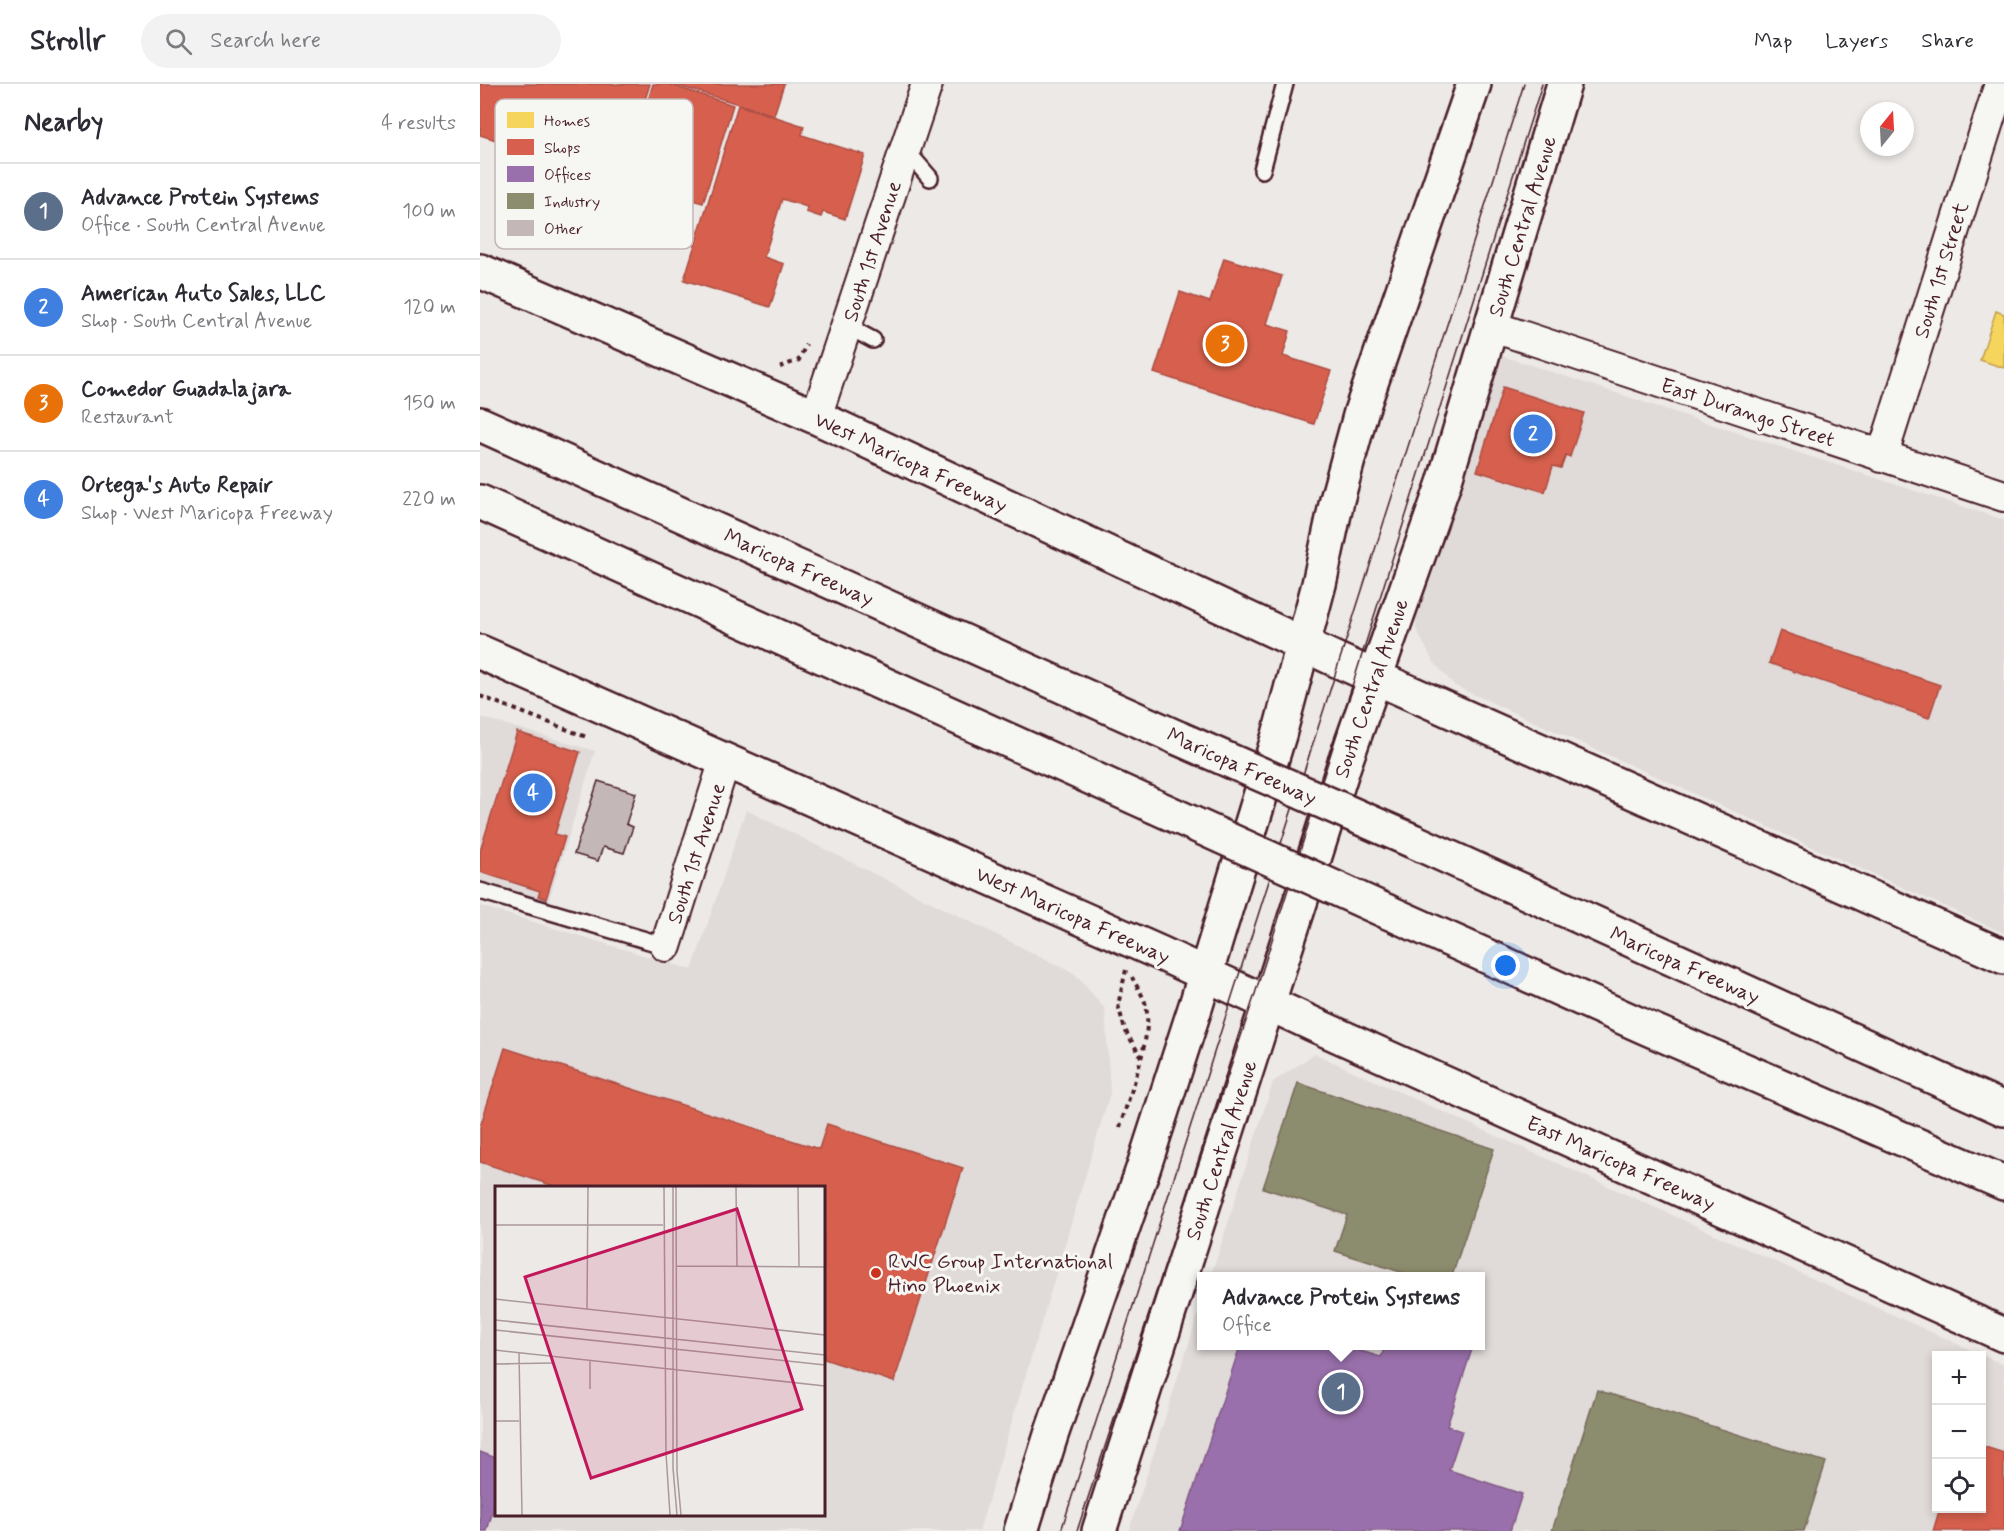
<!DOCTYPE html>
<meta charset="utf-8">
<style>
:root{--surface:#fff;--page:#f2f2f3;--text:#2b2b33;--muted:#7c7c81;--line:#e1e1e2;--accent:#c8321e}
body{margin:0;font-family:Mynerve,sans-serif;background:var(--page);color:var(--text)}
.controls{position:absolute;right:18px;bottom:18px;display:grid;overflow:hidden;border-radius:0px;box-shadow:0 3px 9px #0003}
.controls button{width:54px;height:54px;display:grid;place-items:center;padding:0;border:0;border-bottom:2px solid var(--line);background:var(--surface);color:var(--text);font:30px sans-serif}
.compass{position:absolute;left:1380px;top:18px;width:54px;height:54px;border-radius:50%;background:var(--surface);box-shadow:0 3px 9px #0003;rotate:18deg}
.you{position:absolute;left:1026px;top:882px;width:21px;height:21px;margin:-15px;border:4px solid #fff;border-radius:50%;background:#1a73e8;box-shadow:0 0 0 9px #1a73e833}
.badge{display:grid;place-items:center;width:39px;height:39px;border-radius:50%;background:var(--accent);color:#fff;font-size:20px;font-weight:700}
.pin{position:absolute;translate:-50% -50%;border:3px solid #fff;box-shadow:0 2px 6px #0006}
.popup{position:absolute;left:717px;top:1188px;width:288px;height:78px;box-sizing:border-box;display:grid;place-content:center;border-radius:0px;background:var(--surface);filter:drop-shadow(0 2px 4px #0005);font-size:20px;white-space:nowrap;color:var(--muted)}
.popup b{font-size:22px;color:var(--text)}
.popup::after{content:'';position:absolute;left:50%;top:100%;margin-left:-12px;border:12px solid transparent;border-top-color:var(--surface)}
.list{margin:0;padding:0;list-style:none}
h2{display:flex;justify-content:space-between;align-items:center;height:78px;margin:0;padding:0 24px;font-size:26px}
h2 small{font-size:20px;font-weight:400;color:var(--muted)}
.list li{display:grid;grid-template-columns:39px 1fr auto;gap:18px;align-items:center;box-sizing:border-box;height:96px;padding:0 24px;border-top:2px solid var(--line)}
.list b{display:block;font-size:22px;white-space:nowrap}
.list p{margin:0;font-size:20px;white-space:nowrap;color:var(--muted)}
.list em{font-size:20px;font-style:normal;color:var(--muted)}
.icon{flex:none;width:33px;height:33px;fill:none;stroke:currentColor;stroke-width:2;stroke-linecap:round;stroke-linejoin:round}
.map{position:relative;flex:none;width:1524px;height:1447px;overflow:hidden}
header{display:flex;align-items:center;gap:36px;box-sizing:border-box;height:84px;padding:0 30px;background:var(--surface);border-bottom:2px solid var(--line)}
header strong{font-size:28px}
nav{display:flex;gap:33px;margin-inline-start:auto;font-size:21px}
.search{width:420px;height:54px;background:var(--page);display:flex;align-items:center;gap:15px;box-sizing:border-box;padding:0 21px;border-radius:33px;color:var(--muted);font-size:22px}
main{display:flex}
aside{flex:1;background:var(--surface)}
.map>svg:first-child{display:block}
.built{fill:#e0dad8;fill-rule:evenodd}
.homes{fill:#f6d55c;stroke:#c29e4d;stroke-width:1.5}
.shops{fill:#d6604d;stroke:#ac4c43;stroke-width:1.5}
.offices{fill:#9970ab;stroke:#815885;stroke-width:1.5}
.industry{fill:#8c8c6e;stroke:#786b5a;stroke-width:1.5}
.building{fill:#c4b7b7;stroke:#4a1f2b;stroke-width:1.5}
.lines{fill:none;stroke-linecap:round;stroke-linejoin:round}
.lane-casing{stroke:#4a1f2b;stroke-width:20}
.street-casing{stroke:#4a1f2b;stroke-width:34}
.secondary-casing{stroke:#4a1f2b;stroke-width:38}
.highway-casing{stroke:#4a1f2b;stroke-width:38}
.path{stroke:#4a1f2b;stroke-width:4;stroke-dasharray:4.5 4.5;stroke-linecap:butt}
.lane{stroke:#f6f6f2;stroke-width:15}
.street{stroke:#f6f6f2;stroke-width:30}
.secondary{stroke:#f6f6f2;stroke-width:33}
.highway{stroke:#f6f6f2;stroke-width:33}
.tram{stroke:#4a1f2b;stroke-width:1.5}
.highway-bridge-casing{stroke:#4a1f2b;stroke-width:38;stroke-linecap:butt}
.highway-bridge{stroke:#f6f6f2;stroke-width:33}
.poi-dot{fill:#c8321e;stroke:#f6f6f2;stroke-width:2}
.labels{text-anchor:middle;stroke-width:6;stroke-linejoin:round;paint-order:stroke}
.street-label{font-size:21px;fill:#4a1f2b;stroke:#f6f6f2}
.poi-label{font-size:21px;fill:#4a1f2b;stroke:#f6f6f2;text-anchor:start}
.inset-road{fill:none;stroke:#ab989b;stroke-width:1.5}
.view{fill:#c2185b;fill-opacity:0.15;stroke:#c2185b;stroke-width:3}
.inset-edge{fill:none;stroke:#4a1f2b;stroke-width:3}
.key{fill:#f6f6f2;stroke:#c2b6b6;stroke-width:1.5}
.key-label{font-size:16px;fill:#4a1f2b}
</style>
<header>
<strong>Strollr</strong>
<div class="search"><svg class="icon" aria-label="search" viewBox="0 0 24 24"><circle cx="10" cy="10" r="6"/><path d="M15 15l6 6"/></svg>Search here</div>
<nav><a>Map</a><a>Layers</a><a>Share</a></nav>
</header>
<main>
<aside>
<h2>Nearby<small>4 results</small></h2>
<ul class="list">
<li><span class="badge" style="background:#5c6f8a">1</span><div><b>Advance Protein Systems</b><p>Office · South Central Avenue</p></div><em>100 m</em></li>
<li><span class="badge" style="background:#3f7fe0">2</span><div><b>American Auto Sales, LLC</b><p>Shop · South Central Avenue</p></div><em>120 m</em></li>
<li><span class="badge" style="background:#e8710a">3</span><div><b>Comedor Guadalajara</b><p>Restaurant</p></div><em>150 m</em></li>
<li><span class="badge" style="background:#3f7fe0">4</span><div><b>Ortega's Auto Repair</b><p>Shop · West Maricopa Freeway</p></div><em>220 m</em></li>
</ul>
</aside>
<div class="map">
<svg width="1524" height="1447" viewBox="0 0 1524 1447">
<rect width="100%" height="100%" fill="#ece9e6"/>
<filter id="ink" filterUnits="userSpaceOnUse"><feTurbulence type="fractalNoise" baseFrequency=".0167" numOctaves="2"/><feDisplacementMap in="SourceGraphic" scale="12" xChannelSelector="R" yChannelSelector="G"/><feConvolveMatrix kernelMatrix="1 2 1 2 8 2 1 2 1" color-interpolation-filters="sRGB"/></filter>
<g filter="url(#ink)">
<!-- built -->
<g class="built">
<polygon points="1010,268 1524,436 1524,849 975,602 953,577 936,545 936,500"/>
<polygon points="0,633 115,667 68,818 0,797"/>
<path d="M266,726L595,890L625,925L630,1009L499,1447H0V822L212,886ZM16,1104H344V1430H16Z"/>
<path d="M835,970L1524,1281V1447H649L721,1221L722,1262H1000V1192H731L793,998ZM1456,1272H1502V1424H1456Z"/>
</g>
<!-- homes -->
<polygon class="homes" points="1516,227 1524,230 1524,284 1500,276"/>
<!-- shops -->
<g class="shops">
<polygon points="0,0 170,0 140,95 0,51"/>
<polygon points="173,0 188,0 253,21 223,119 199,112 198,115 144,98 145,95 144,95"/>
<polygon points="193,0 304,0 294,31"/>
<polygon points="258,21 324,42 322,51 385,71 365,135 343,128 341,133 326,128 327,123 302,115 284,173 304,180 290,223 204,196"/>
<polygon points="744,174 802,192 787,240 810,247 803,272 851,287 834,340 674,289 700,208 730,218"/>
<polygon points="1023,303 1104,329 1090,373 1086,371 1081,384 1073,382 1065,408 997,387"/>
<polygon points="1300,547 1460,601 1449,634 1289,579"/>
<polygon points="37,648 100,668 75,750 85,753 66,815 58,812 60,807 0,788 0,767"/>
<polygon points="25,964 339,1065 347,1040 483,1084 414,1298 344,1275 344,1104 80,1104 0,1078 0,1043"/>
<polygon points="1502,1362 1524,1369 1524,1447 1453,1447 1460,1424 1502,1424"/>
</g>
<!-- offices -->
<g class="offices">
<polygon points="760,1262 864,1262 901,1273 905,1262 993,1262 967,1342 982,1347 969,1386 1042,1410 1030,1447 700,1447"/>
<polygon points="0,1368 16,1374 16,1416 7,1447 0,1447"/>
</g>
<!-- industry -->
<g class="industry">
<polygon points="818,999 1014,1065 972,1192 933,1192 855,1167 867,1131 783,1104"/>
<polygon points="1117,1306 1346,1378 1324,1447 1072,1447"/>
</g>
<!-- building -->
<polygon class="building" points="118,697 156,709 146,740 153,743 144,769 123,763 118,777 94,770"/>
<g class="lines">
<!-- lane casing -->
<g class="lane-casing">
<g id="lane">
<polyline points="425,65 450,94"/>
<polyline points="782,86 805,0"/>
<polyline points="367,242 393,256"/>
<polyline points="0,807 186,862"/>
</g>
</g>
<!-- street casing -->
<g class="street-casing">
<g id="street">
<polyline points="1011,244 1029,248 1524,412"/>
<polyline points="336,333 447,0"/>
<polyline points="1402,373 1520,0"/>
<polyline points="186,862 245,676"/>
</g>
</g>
<!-- secondary casing -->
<g class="secondary-casing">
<g id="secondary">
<polyline points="0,187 336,333 859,577 1524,873"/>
<polyline points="0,568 680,869 835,941 1524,1251"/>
<polyline points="541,1447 571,1351 663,1085 716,921 799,651 839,500 857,416 881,328 994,0"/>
<polyline points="619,1447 864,681 964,399 1084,0"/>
</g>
</g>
<!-- highway casing -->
<g class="highway-casing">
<g id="highway">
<polyline points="0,340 698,654"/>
<polyline points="0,418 674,722"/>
<polyline points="933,757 1524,1025"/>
<polyline points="908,828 1167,944 1524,1099"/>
</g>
</g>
<!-- path -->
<g class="path">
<polyline points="300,283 319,276 326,260"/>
<polyline points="0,612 109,654"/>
<polyline points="646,886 638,921 645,946 661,973"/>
<path d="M640,1043C649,1011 673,953 666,922C664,912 656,902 652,893"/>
</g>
<!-- lane -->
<use href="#lane" class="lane"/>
<!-- street -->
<use href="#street" class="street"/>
<!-- secondary -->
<use href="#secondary" class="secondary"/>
<!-- highway -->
<use href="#highway" class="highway"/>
<!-- tram -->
<g class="tram">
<polyline points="581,1447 1044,0"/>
<polyline points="597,1447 774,913 1062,0"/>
</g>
<!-- highway-bridge casing -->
<g class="highway-bridge-casing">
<g id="highway-bridge">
<polyline points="698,654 933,757"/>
<polyline points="674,722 908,828"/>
</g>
</g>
<!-- highway-bridge -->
<use href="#highway-bridge" class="highway-bridge"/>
</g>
</g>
<!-- markers -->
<circle class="poi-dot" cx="396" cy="1189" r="6"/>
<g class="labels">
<!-- street labels -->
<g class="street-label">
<text transform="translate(1042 142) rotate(-73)" y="7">South Central Avenue</text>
<text transform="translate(392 167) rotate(-72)" y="7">South 1st Avenue</text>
<text transform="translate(1461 186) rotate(-73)" y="7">South 1st Street</text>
<text transform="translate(1268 328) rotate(18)" y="7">East Durango Street</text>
<text transform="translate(431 378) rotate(25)" y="7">West Maricopa Freeway</text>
<text transform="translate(319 483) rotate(24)" y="7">Maricopa Freeway</text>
<text transform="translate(891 604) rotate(-71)" y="7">South Central Avenue</text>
<text transform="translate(762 682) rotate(24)" y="7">Maricopa Freeway</text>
<text transform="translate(216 769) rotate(-72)" y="7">South 1st Avenue</text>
<text transform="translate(593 831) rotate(24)" y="7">West Maricopa Freeway</text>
<text transform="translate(1205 881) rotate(24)" y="7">Maricopa Freeway</text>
<text transform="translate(741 1066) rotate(-72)" y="7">South Central Avenue</text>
<text transform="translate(1141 1079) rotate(24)" y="7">East Maricopa Freeway</text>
</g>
<!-- poi labels -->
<g class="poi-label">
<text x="408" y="1184">RWC Group International<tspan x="408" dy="24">Hino Phoenix</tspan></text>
</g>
</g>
<!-- overview -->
<g transform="translate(15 1102)">
<rect width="330" height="330" fill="#ece9e6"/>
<path class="inset-road" d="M169,1L171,267L175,329M178,1V282L182,329M181,1L182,285L186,329M241,1L242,80M303,1L304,80M0,39H168M182,80L330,81M0,113L330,149M92,123L93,1M0,134L330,169M0,144L330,179M0,164L330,200M24,167L27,329M95,174V203M0,178L57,177M0,235H24"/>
<path class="view" d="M242,23L307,223L96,292L30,91Z"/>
<rect width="330" height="330" class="inset-edge"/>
</g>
<!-- legend -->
<rect x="15" y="15" width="198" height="150" rx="9" class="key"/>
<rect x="27" y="28" width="27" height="16" fill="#f6d55c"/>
<rect x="27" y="55" width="27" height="16" fill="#d6604d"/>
<rect x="27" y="82" width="27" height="16" fill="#9970ab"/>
<rect x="27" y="109" width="27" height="16" fill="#8c8c6e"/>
<rect x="27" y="136" width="27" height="16" fill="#c4b7b7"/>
<g class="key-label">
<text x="64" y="42">Homes</text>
<text x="64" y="69">Shops</text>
<text x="64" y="96">Offices</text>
<text x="64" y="123">Industry</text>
<text x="64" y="150">Other</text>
</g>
</svg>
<div class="controls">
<button>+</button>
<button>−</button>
<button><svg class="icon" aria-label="locate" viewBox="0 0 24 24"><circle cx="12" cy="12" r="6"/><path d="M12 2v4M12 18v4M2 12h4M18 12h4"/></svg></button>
</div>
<svg class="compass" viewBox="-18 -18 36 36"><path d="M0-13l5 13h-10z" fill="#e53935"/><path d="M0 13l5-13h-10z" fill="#7c7c81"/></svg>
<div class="you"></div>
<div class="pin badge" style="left:861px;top:1308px;background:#5c6f8a">1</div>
<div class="popup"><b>Advance Protein Systems</b>Office</div>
<div class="pin badge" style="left:1053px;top:350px;background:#3f7fe0">2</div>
<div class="pin badge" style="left:745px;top:260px;background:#e8710a">3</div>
<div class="pin badge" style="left:53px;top:709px;background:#3f7fe0">4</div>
</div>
</main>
